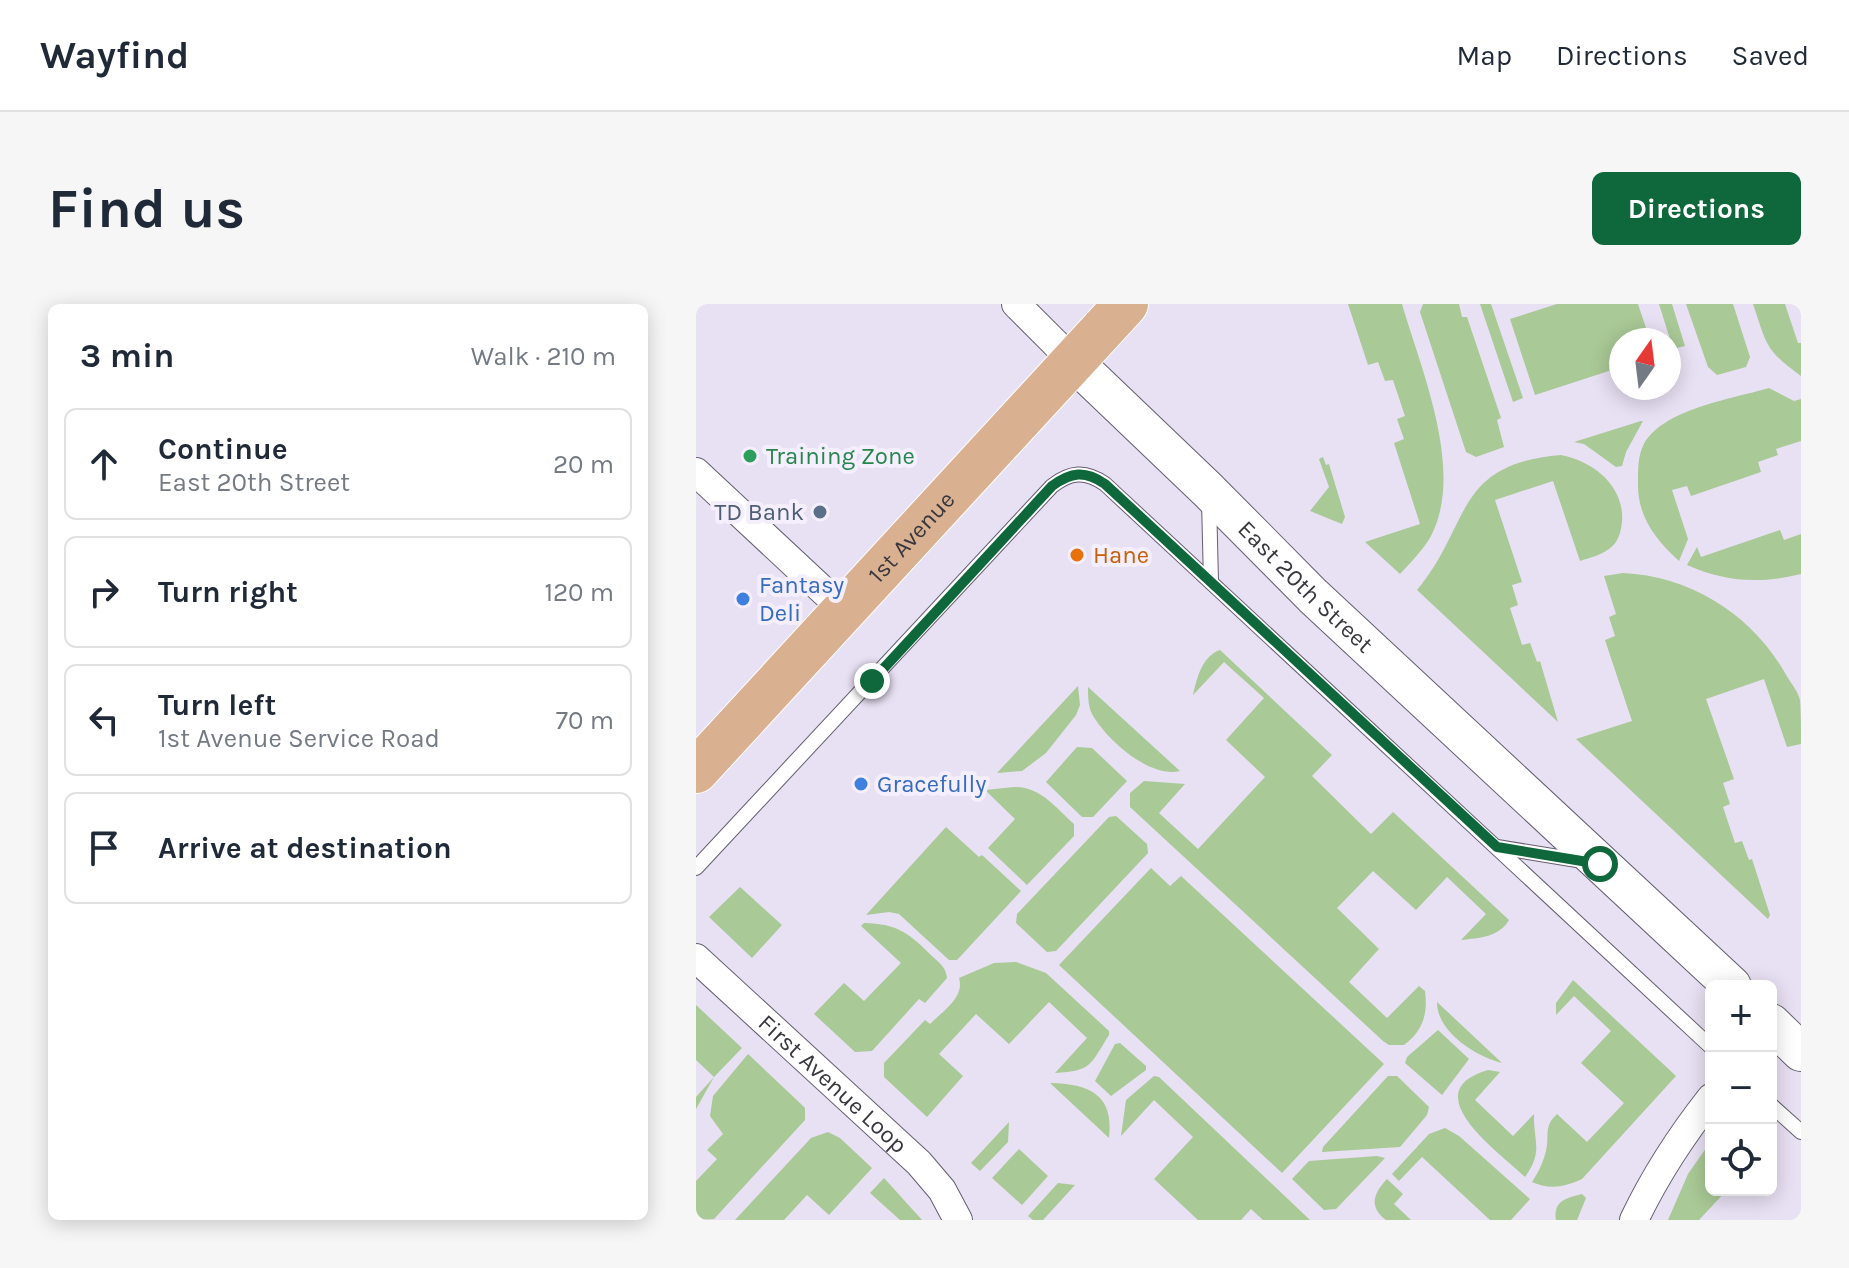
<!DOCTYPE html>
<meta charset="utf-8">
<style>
:root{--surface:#fff;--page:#f6f6f7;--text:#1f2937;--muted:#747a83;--line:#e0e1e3;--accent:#0f683b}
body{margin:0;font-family:Karla,sans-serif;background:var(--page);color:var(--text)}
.controls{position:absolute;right:24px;bottom:24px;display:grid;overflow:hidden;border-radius:12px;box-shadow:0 4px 20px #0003}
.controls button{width:72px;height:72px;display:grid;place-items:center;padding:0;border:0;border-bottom:2px solid var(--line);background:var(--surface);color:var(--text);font:40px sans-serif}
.compass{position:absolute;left:913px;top:24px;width:72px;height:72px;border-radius:50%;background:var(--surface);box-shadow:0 4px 20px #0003;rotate:14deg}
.stop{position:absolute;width:24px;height:24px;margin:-18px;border:6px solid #0f683b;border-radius:50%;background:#fff}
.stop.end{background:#0f683b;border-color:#fff;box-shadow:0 2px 8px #0008}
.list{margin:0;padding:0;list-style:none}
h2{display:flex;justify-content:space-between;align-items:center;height:104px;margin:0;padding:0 32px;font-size:34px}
h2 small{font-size:26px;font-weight:400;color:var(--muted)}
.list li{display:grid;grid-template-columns:52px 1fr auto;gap:24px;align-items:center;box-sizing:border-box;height:112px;margin:0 16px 16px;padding:0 16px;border:2px solid var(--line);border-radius:12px}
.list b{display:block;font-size:30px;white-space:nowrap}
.list p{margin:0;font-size:26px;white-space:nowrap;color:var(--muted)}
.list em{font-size:26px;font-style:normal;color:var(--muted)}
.icon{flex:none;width:44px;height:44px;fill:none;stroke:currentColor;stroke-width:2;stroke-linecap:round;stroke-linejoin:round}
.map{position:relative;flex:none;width:1105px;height:916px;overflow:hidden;border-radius:12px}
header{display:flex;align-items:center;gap:48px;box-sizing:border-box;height:112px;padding:0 40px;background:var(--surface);border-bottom:2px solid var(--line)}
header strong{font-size:38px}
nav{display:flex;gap:44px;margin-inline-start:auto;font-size:28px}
.intro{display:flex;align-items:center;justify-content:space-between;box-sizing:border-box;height:192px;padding:0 48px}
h1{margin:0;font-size:56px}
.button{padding:20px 36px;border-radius:12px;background:var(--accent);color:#fff;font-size:28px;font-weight:700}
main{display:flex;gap:48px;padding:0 48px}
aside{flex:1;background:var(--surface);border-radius:12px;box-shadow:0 4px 20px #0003}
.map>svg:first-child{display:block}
.green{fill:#a9c996}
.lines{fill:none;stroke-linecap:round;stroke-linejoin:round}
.lane-casing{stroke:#645e6e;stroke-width:16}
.street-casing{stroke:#645e6e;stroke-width:30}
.secondary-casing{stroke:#645e6e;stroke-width:40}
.primary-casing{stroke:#fff;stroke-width:46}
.lane{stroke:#fff;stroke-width:14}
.street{stroke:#fff;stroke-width:28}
.secondary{stroke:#fff;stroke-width:38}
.primary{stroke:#d9b191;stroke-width:44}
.route{stroke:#0f683b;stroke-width:10}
.leisure-dot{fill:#2e9e5b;stroke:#f4eefd;stroke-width:3}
.service-dot{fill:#5c6f8a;stroke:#f4eefd;stroke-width:3}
.food-dot{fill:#e8710a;stroke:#f4eefd;stroke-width:3}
.shop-dot{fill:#3f7fe0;stroke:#f4eefd;stroke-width:3}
.labels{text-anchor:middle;stroke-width:8;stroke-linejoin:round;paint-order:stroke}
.leisure-label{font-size:24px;fill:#27864d;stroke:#f4eefd;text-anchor:start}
.service-label{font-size:24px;fill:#4e5e75;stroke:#f4eefd;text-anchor:end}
.street-label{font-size:24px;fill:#39363e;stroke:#f4eefd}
.food-label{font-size:24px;fill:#c56008;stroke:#f4eefd;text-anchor:start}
.shop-label{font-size:24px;fill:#366cbe;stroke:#f4eefd;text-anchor:start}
</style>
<header>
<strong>Wayfind</strong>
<nav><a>Map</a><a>Directions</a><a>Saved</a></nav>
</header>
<div class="intro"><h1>Find us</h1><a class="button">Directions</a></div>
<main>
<aside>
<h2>3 min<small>Walk · 210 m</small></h2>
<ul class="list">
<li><svg class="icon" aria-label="ahead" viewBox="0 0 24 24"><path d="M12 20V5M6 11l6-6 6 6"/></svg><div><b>Continue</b><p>East 20th Street</p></div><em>20 m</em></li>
<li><svg class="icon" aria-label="right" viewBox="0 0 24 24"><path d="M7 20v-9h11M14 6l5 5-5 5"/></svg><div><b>Turn right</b></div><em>120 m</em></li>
<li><svg class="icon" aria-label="left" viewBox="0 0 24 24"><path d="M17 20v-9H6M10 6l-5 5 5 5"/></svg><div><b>Turn left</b><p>1st Avenue Service Road</p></div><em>70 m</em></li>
<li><svg class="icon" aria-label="arrive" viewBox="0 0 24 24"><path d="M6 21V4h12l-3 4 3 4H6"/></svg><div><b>Arrive at destination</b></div></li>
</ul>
</aside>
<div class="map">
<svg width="1105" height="916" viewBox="0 0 1105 916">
<rect width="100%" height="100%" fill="#e8e0f3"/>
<!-- green -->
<g class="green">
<path d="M652,0H706C725,66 769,166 735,232C727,246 715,258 704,270L669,238L724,220L698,139L708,135L701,115L709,112L697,76L689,77L682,58L672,61Z"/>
<polygon points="727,0 763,0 766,13 771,13 805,114 801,116 808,143 780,153 770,148 724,8"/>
<polygon points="784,0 795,0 827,94 817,98"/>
<polygon points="861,0 942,0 954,36 925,36 925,63 839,91 814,15"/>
<polygon points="963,0 976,0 989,42 977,45"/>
<polygon points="990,0 1037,0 1054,53 1050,63 1021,71 1012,63"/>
<path d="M1057,0H1089L1102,39H1105V72C1069,46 1071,41 1057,0Z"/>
<path d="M1073,84L1098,97L1105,95V137L1080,145L1082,151L1062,158L1065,168L995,192L991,182L976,186L992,235L983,257C959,235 941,212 942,178C942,166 942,152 947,142C965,105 1036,95 1073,84Z"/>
<polygon points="945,117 947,117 930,148 926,162 920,163 888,140 878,138"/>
<path d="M865,151C897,157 929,182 926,218C925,228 922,239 913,245C905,251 893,254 884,257L857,177L799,196L826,278L816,281L822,301L814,304L826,341L834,339L841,358L844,357L862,418L721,286C776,220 757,160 865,151Z"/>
<polygon points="627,153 630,161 633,160 649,213 646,220 614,207 633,183 623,155"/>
<path d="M1084,226L1088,236L1105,230V270C1064,280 1029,278 991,261L1001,243L1005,253Z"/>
<path d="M927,269C995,272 1056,311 1089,369C1094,378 1102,387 1104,396C1105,409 1105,427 1105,440L1091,443L1068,375L1010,395L1038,475L1027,479L1034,500L1027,503L1039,539L1046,537L1053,556L1056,555L1074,611L1072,615L880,435L936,417L909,336L919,332L913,313L920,310L908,272Z"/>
<path d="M524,346L636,451L616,472L675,530L697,508L813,616C803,633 784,634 765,636L790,610L751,573L720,606L677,567L641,604L683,645L653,678L691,714L723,682L729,687C732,710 727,727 708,741H693L687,737L434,503V489L448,477L489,480L463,509L502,545L569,473L530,436L568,394L528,358L497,391C501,374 506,352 524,346Z"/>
<polygon points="382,382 384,401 380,411 350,449 326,467 301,469"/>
<path d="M392,383L484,467C454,475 408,434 395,408C392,400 392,391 392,383Z"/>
<polygon points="381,443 396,444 431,477 397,513 386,513 350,478"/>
<path d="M318,483C344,482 360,504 378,520V532L331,581L292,544L319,515L289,486Z"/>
<polygon points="420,512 451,540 452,549 360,647 351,648 320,619 321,610 413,513"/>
<polygon points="250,523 283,553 286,551 325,587 261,656 253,656 203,610 193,608 170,611"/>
<polygon points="455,564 474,582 485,572 688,760 586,869 363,661"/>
<polygon points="44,583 86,621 56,654 13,613"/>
<path d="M168,619C202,620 213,629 237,653C244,659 250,664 251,674L229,699L223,695L176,747L159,748L118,710L148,679L168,697L205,659L165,622Z"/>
<path d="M320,658L350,669L413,727V731C394,761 396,767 359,769L391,734L353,698L313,740L280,710L243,750L267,772L231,813L188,773V759L229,716L234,720C247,707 269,693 263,674L298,659Z"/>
<path d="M877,676L980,772L886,875C869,883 853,886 836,878C842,869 847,859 850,847C854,831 847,823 861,810L891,838L928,799L885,759L915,727L878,692L860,711V699Z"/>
<path d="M741,698L806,759C779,752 741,728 741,698Z"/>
<polygon points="0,701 46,744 18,773 0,805 0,793 18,773 0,756"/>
<polygon points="742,726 773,755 746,791 709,759 711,753"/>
<polygon points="424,739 450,762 450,766 415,792 399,777 419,740"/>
<polygon points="52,750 105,800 109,804 109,816 18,915 0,916 0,877 21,855 11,846 27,830 14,812 17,792"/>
<path d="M792,766L804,768L779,796L817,832L838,810C837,837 848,847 829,873C803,848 717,788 792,766Z"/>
<polygon points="458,772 463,773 614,916 567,916 555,905 545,916 502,916 458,875 497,833 458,796 425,832 430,796"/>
<polygon points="692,772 701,772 733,803 731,811 704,843 626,848 627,843"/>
<path d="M354,779C393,780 418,790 413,834Z"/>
<polygon points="313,818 312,838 284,867 275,859"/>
<polygon points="749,824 763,832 834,895 815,916 794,916 726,853 703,877 696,870 733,830"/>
<polygon points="132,828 144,834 176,864 133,911 111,891 88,916 39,916 115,834"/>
<polygon points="1015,837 1015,886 1031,886 1003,916 972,916 992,870"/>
<polygon points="323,845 352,872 326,901 296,874"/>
<polygon points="681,852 689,854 640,905 628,906 596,875 613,857"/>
<polygon points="188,874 226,916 204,916 174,889"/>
<path d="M691,875L707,890L698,900L715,916H690C672,902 678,889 691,875Z"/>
<polygon points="362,879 379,881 347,916 337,916 332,912"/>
<path d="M886,890L890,894L881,916H860C857,897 870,894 886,890Z"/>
</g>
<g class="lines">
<!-- lane casing -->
<g class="lane-casing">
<g id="lane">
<polyline points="513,196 515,278"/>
<polyline points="801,543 887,557"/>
<path d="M0,564L356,182C374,168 389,166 409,180L1015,743"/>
<polyline points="1075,801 1105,828"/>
</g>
</g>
<!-- street casing -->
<g class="street-casing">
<g id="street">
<polyline points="320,0 377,57"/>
<polyline points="0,168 149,307"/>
<path id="s1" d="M0,654L223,859L246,886L262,916"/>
<path d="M938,916C959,872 985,832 1015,794"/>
</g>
</g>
<!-- secondary casing -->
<g class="secondary-casing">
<g id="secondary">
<path id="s2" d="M377,57L513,187L617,292L1036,682"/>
<polyline points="1075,719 1105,748"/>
</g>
</g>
<!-- primary casing -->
<g class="primary-casing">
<g id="primary">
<path id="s3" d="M0,467L430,0"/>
</g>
</g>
<!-- lane -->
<use href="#lane" class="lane"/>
<!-- street -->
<use href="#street" class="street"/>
<!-- secondary -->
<use href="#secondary" class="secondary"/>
<!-- primary -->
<use href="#primary" class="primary"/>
</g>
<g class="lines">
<!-- route -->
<path class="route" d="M176,377L356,182C375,168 389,166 409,180L801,543L904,560"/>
</g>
<!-- markers -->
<circle class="leisure-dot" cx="54" cy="152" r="8"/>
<circle class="service-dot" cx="124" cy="208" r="8"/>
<circle class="food-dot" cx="381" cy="251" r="8"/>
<g class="shop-dot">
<circle cx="47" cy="295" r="8"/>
<circle cx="165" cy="480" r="8"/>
</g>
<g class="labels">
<!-- leisure labels -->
<g class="leisure-label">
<text x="70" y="160">Training Zone</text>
</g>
<!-- service labels -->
<g class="service-label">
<text x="108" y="216">TD Bank</text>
</g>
<!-- street labels -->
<g class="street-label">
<text dy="8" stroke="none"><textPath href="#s3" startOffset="318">1st Avenue</textPath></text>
<text dy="8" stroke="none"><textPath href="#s2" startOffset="324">East 20th Street</textPath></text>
<text dy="8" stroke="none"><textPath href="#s1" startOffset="186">First Avenue Loop</textPath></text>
</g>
<!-- food labels -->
<g class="food-label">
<text x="397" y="259">Hane</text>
</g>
<!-- shop labels -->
<g class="shop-label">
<text x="63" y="289">Fantasy<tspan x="63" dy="28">Deli</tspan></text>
<text x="181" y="488">Gracefully</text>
</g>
</g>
</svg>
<div class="controls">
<button>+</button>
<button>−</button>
<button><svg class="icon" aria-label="locate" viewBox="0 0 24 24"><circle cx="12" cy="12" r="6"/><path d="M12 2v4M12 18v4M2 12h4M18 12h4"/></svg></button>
</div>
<svg class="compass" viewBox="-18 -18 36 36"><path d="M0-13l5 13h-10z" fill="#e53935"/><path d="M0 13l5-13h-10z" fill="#747a83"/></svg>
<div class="stop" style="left:904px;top:560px"></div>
<div class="stop end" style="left:176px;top:377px"></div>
</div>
</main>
